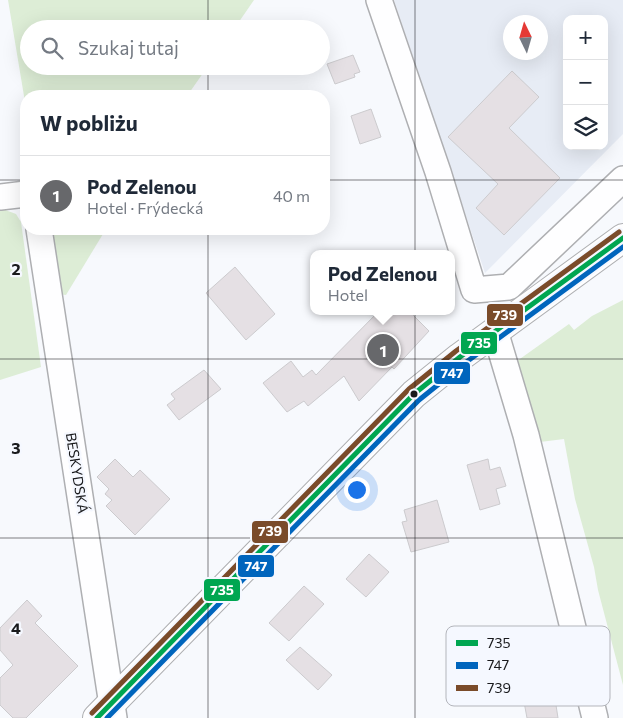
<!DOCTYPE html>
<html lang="pl">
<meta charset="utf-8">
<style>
:root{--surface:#fff;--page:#f2f2f3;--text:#1f2937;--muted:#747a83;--line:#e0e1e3;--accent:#67686b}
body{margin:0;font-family:Commissioner,sans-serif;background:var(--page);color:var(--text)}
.controls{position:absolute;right:15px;top:15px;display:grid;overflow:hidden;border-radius:10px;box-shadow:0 5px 20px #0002}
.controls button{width:45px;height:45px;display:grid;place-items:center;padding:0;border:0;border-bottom:1px solid var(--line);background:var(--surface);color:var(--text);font:25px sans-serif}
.compass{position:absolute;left:503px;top:15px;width:45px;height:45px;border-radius:50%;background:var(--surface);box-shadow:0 5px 20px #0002;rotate:355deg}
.you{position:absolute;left:356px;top:489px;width:18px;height:18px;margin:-12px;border:4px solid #fff;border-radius:50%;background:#1a73e8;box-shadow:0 0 0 8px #1a73e833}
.badge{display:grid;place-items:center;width:32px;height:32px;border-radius:50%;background:var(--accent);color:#fff;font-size:16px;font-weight:700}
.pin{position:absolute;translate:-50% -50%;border:2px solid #fff;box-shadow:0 1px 5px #0006}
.popup{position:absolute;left:310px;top:250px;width:145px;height:65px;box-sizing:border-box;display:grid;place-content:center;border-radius:10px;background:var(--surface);filter:drop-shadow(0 1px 4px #0005);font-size:16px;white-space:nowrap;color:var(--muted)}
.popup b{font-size:19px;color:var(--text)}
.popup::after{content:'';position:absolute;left:50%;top:100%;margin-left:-10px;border:10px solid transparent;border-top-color:var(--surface)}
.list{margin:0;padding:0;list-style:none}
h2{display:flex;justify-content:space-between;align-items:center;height:65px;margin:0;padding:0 20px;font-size:21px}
h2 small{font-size:16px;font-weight:400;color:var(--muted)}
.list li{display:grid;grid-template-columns:32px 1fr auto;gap:15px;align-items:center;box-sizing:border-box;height:80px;padding:0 20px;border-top:1px solid var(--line)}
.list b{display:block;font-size:19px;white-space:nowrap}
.list p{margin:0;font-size:16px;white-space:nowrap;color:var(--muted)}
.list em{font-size:16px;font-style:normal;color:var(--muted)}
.icon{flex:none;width:28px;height:28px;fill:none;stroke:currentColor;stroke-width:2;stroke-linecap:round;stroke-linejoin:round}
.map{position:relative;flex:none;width:623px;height:718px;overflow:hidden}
.search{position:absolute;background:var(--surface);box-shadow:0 5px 20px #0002;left:20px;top:20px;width:310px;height:55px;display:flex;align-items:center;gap:12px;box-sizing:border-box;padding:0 18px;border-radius:28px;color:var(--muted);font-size:19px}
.panel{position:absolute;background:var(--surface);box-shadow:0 5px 20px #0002;left:20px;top:90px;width:310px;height:145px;border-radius:20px}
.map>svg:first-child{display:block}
.built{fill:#e7ecf5;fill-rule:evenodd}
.green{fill:#ddedd6}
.building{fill:#e5e0e4;stroke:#cccbce}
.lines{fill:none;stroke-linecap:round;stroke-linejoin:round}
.street-casing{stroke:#aeafb2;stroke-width:28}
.secondary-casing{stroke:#aeafb2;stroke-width:30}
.street{stroke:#fefeff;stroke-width:25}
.secondary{stroke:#fefeff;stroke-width:28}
.bus-1-casing{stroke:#f5f8ff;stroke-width:9}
.bus-2-casing{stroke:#f5f8ff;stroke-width:9}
.bus-3-casing{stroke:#f5f8ff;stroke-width:9}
.bus-1{stroke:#00a651;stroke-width:5}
.bus-2{stroke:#0065bd;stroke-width:5}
.bus-3{stroke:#7a4b2a;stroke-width:5}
.grid{fill:none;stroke:#191a1d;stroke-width:1;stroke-opacity:0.55}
.bus-dot{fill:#191a1d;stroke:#f5f8ff;stroke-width:2}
.labels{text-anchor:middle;stroke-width:4.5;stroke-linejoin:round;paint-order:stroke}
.street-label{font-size:14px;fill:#191a1d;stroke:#f5f8ff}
.key{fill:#f5f8ff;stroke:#b3b5bb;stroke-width:1}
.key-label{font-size:14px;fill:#191a1d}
.grid-label{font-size:16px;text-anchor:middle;font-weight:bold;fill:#191a1d;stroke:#f5f8ff;stroke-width:4.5;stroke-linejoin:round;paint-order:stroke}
.line-badge{stroke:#f5f8ff;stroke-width:2}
.badge-label{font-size:14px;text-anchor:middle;font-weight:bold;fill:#fff}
</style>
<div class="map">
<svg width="623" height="718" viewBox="0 0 623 718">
<rect width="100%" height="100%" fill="#f7f9fd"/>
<!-- built -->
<path class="built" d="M394,0H623V134L485,273ZM567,19H604V146H567ZM510,22H540V52H510Z"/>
<!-- green -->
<g class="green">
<polygon points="8,0 254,0 234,29 29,29 29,66 208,66 187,96 26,96 26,108"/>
<polygon points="0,208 16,214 21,222 41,367 0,380"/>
<polygon points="47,229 106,229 66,295 58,294"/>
<polygon points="623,300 623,685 598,590 594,567 575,499 564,439 540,442 517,361 569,324 574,330 592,316"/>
</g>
<!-- building -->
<g class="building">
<polygon points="353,55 360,72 354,74 355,77 335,84 327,64"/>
<polygon points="512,71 539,97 509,128 560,178 504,235 476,208 498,184 448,137"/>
<polygon points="371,109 381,137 360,144 351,116"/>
<polygon points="235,267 275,314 246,340 206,293"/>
<polygon points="379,311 409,311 429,331 394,369 392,367 359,401 344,376 308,406 304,401 287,412 263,383 291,361 303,377 312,370 316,375"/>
<polygon points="204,370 221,389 179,420 167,405 175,399 171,394"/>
<polygon points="115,459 133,477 140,470 170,499 135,535 106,506 112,500 105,494 109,489 97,477"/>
<polygon points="488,459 490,470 500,467 506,486 496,489 500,504 480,510 467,465"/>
<polygon points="437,500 449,542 411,552 402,522 407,521 404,510"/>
<polygon points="369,554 389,572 366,597 346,579"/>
<polygon points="304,586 324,604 289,641 269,623"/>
<polygon points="27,600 42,616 35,623 78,666 26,718 13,718 0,705 0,678 13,665 0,650 0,628"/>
<polygon points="300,647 332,675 318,690 286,660"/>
<polygon points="553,686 558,718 527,718 522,691"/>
</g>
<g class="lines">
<!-- street casing -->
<g class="street-casing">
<g id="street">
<polyline points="379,0 438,172 474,290 509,287 623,179"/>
<polyline points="0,197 26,194"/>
<polyline points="39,229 114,718"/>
<polyline points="495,331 526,435 595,718"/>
</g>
</g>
<!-- secondary casing -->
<g class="secondary-casing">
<polyline id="secondary" points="97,718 414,394 460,357 623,238"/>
</g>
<!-- street -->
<use href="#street" class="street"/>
<!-- secondary -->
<use href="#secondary" class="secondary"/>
<!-- bus-1 casing -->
<g class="bus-1-casing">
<polyline id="bus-1" points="97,718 414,394 460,357 623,238"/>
</g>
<!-- bus-2 casing -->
<g class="bus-2-casing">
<polyline id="bus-2" points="107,718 419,400 465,363 623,247"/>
</g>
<!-- bus-3 casing -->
<g class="bus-3-casing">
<polyline id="bus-3" points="92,713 409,389 456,351 619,232"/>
</g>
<!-- bus-1 -->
<use href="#bus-1" class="bus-1"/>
<!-- bus-2 -->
<use href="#bus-2" class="bus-2"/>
<!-- bus-3 -->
<use href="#bus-3" class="bus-3"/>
</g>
<!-- grid -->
<path class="grid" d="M208,0V29M415,0V718M208,66V96M0,180H26M324,180H623M208,229V718M0,359H623M0,538H623"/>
<!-- markers -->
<circle class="bus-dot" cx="414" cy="394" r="4.5"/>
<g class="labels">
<!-- street labels -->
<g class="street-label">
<text transform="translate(77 473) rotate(81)" y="5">BESKYDSKÁ</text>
</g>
</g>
<!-- legend -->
<rect x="446" y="626" width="164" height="80" rx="8" class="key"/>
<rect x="456" y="640" width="22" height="6" fill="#00a651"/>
<rect x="456" y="662" width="22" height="7" fill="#0065bd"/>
<rect x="456" y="685" width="22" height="6" fill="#7a4b2a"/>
<g class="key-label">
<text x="487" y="648">735</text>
<text x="487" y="670">747</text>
<text x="487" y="693">739</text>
</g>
<g class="grid-label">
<text x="16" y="275">2</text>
<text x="16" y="454">3</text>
<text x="16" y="634">4</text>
</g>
<g class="line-badge">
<rect x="486" y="303" width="38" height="24" rx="5" fill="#7a4b2a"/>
<rect x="460" y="331" width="38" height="24" rx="5" fill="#00a651"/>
<rect x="433" y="361" width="38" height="24" rx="5" fill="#0065bd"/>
<rect x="251" y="520" width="38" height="24" rx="5" fill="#7a4b2a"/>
<rect x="237" y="554" width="38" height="24" rx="5" fill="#0065bd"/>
<rect x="203" y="578" width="38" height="24" rx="5" fill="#00a651"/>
</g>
<g class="badge-label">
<text x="505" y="320">739</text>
<text x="479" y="348">735</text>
<text x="452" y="378">747</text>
<text x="270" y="536">739</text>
<text x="256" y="571">747</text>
<text x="222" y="595">735</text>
</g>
</svg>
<div class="controls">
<button>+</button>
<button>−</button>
<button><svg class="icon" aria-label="layers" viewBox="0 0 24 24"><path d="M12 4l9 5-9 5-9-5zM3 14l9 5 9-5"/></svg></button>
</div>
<svg class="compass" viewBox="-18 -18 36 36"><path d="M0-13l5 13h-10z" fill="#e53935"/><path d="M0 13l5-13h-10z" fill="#747a83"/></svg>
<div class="you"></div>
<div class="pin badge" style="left:383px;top:350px">1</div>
<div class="popup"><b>Pod Zelenou</b>Hotel</div>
<div class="search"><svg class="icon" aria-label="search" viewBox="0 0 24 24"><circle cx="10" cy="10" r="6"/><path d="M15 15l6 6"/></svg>Szukaj tutaj</div>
<section class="panel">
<h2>W pobliżu<small></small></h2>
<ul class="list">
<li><span class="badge">1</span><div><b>Pod Zelenou</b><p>Hotel · Frýdecká</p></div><em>40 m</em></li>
</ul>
</section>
</div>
